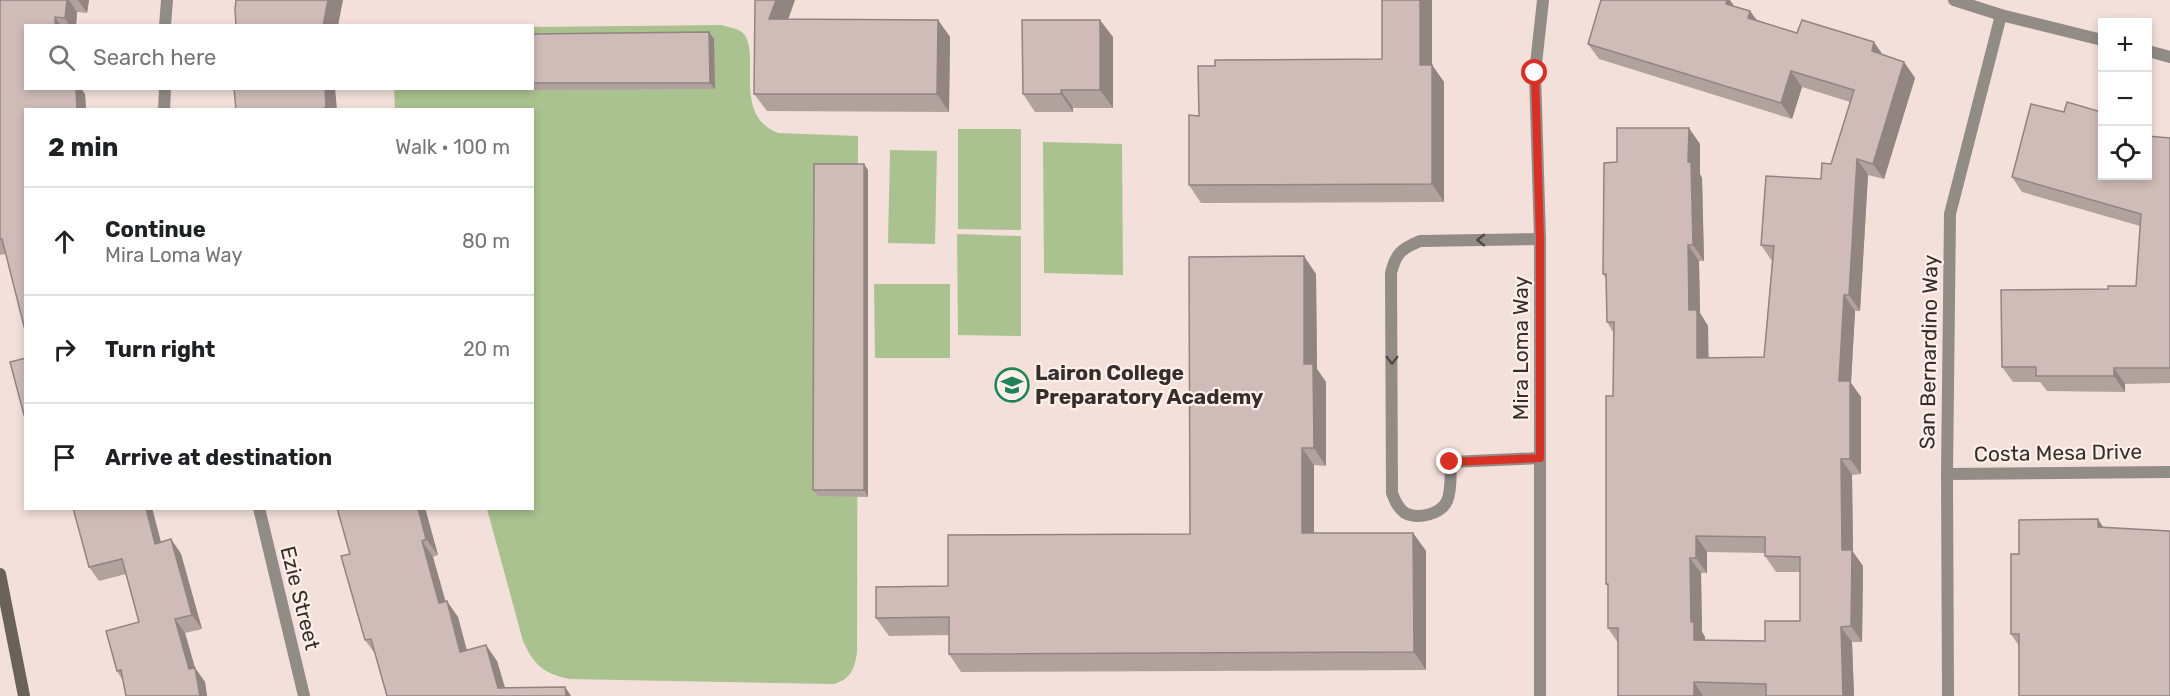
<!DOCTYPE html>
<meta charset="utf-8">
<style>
:root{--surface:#fff;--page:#f2f2f2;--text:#202124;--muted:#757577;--line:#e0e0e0}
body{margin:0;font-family:Rubik,sans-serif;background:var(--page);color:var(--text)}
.controls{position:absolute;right:18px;top:18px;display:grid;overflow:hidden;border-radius:0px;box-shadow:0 3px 9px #0003}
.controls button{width:54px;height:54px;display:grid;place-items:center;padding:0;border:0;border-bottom:2px solid var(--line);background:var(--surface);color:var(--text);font:30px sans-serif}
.stop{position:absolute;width:18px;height:18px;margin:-14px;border:4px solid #d93025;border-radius:50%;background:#fff}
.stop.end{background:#d93025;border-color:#fff;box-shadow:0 2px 6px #0008}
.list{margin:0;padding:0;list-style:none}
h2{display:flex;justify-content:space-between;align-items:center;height:78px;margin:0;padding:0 24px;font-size:26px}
h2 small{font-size:20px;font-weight:400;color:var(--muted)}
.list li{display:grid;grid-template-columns:39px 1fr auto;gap:18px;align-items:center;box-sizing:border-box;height:108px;padding:0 24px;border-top:2px solid var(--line)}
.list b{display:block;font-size:22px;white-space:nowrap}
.list p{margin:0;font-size:20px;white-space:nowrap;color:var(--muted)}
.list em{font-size:20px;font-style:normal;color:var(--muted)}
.icon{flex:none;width:33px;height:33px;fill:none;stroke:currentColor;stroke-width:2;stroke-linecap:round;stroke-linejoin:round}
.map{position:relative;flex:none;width:2170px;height:696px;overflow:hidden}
.search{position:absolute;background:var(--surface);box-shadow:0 3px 9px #0003;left:24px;top:24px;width:510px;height:66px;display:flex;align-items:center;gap:15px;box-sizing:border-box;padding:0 21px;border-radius:0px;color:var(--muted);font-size:22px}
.panel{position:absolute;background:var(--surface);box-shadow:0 3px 9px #0003;left:24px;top:108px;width:510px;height:402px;border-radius:0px}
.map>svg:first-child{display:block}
.green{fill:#a9c28f}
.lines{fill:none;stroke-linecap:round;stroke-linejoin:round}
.lane{stroke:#928c87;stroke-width:12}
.street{stroke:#928c87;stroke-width:12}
.secondary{stroke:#6a615a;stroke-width:12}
.wall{fill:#b2a29e;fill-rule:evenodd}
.shaded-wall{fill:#918481}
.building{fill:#cfbcb8;stroke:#918481;stroke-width:1.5;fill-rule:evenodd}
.oneway{stroke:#524a47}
.route{stroke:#d93025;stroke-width:8}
.labels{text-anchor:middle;stroke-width:4.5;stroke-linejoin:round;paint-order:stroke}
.street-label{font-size:21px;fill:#362e2c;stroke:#feefe9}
.poi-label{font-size:21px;font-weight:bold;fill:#362e2c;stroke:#feefe9;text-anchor:start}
</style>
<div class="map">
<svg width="2170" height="696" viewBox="0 0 2170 696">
<rect width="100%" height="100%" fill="#f3e0da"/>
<!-- green -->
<g class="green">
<path d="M721,25C728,27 737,28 743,33C762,53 731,115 778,133L858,136L857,652C855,668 851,679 834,684L569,679C543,673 534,665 523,641L487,509L532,508V110L395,109L394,89L532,88L533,27Z"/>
<polygon points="958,129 1021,129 1021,230 958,229"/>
<polygon points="1043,142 1122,144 1123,275 1044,273"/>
<polygon points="890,150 937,151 935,244 888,243"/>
<polygon points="957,234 1021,236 1021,336 958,335"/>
<polygon points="874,284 950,284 950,358 875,358"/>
</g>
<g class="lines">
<!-- lane -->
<path class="lane" d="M1540,239L1420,241C1401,249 1396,253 1391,273L1392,493C1395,501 1398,508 1405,513C1418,520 1441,514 1447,501C1452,490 1450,474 1451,462L1540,458"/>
<!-- street -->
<g class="street">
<polyline points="1954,0 2001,15 2102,40"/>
<polyline points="165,26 167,0"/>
<polyline points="2148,51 2170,57"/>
<polyline points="164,110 165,88"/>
<polyline points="1947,474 2170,472"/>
<polyline points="259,508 304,696"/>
<polyline points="1540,696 1540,239 1535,73 1543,0"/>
<polyline points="1948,696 1947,474 1950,214 2001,15"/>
</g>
<!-- secondary -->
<polyline class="secondary" points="0,574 24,696"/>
</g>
<!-- wall -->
<g class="wall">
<polygon points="0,0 89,0 87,13 77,12 76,26 26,26 26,88 85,94 86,110 26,110 6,254 0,255"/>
<polygon points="1382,0 1432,0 1432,65 1444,82 1444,202 1201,203 1189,185 1199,116 1215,66 1382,59"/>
<path d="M1734,6L1750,11L1757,20L1797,33L1883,55L1904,62L1915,78L1884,179L1868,175L1860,311H1855L1851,383L1861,397V474L1852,475L1853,552L1863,566L1862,642H1852L1854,696H1618V643L1608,628V587L1606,584L1613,396V332L1607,322V280L1603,274L1617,162L1700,144V174L1702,178L1704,261H1699L1700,313L1708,326V358L1764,357L1772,261L1761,245L1821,179L1831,164L1850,102L1802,87L1792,119L1599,59L1588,44ZM1707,552L1765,553V556L1776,572H1800V621L1765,641L1705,640V637L1702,632L1701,573H1707Z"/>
<polygon points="788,19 938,20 950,37 949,112 767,111 754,94"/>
<polygon points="709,32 714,39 715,89 526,90 525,88 532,88 532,34"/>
<polygon points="1113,37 1113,108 1073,108 1073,112 1035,112 1023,94"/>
<polygon points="2099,113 2148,176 2148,131 2151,136 2170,138 2170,383 2125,384 2125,392 2047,391 2040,382 2013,382 2002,367 2108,289 2136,286 2140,226 2022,192 2012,177"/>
<polygon points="868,170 868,497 818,496 813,490"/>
<polygon points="1316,274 1317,369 1326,382 1326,466 1314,465 1314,533 1413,533 1426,551 1426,670 961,672 949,654 949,635 889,636 876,618 1190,534"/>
<polygon points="73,508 152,508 161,542 171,539 181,554 202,629 185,633 195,668 205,682 207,696 126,696 123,681 117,671 139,622 126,574 99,581 89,567"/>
<polygon points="337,508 425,508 438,555 433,557 446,602 458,617 467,650 497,661 505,687 565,687 571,696 387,696 376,655 365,640 350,554"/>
<polygon points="2103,527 2019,646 2011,634 2019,554"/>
</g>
<!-- shaded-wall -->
<g class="shaded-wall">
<polygon points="67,0 69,0 77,12 76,26 70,26 65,18"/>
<polygon points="78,0 89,0 87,13"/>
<polygon points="328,0 343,0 338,26 323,26"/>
<polygon points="776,0 795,0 782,37 769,19"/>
<polygon points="1420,0 1432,0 1432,65 1444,82 1444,202 1432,184 1420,65"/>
<polygon points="1727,0 1730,0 1739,13 1726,4"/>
<polygon points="1750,11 1761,27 1748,18"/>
<polygon points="55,17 61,26 55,26"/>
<polygon points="938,20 950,37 949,112 937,94"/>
<polygon points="1100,20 1113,37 1113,108 1100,90"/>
<polygon points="709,32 714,39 715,89 710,83"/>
<polygon points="1874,42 1885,58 1872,51"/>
<polygon points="1904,62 1915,78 1884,179 1873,164"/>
<polygon points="1791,71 1802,87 1792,119 1781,103"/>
<polygon points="76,88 81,88 85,94 86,110 77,110"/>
<polygon points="325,88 335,88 337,110 328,110 326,108"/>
<polygon points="1061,90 1073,108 1073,112 1061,94"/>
<polygon points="1689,128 1700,144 1700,174 1702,178 1704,261 1693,245 1688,162"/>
<polygon points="1857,159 1868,175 1860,311 1849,295"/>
<polygon points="864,164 868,170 868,497 864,490"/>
<polygon points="1688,245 1699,261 1700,313 1708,326 1709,374 1697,358 1689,310"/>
<polygon points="1304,256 1316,274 1317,369 1326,382 1326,466 1314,448 1304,364"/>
<polygon points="1844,295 1855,311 1851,383 1861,397 1861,474 1850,459 1839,381"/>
<polygon points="2114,368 2125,384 2125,392 2114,376"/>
<polygon points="1302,448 1314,465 1314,551 1302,533"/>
<polygon points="1841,459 1852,475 1853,552 1863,566 1862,642 1851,626 1842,550"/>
<polygon points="146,508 152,508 165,558 155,544"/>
<polygon points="418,508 425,508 438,555 426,539"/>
<polygon points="2098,519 2109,536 2098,527"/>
<polygon points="1413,533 1426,551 1426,670 1414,652"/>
<polygon points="1696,536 1707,552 1707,573 1696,558"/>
<polygon points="171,539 181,554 202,629 192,615"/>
<polygon points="422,541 433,557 450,619 439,603"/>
<polygon points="1690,558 1701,573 1702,632 1705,637 1705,656 1694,640 1691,622"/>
<polygon points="447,601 458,617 471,668 460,652"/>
<polygon points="175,619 185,633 195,668 205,682 207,696 200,696 189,669"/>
<polygon points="1841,627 1852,642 1854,696 1843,696"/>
<polygon points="486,645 497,661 507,696 498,688"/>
<polygon points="1694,682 1703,696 1694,696"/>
<polygon points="565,687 571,696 566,696"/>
</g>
<!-- building -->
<g class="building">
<polygon points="0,0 67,0 65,18 55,17 55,26 26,26 26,88 76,88 77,110 26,110 26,334 2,239 0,239"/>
<polygon points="236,0 328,0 323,26 236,26 235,9"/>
<polygon points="755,0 776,0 769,19 938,20 937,94 754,94"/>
<polygon points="1382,0 1420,0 1420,65 1432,65 1432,184 1189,185 1189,115 1199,116 1198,66 1215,66 1215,60 1382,59"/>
<path d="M1601,0H1727L1726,4L1750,11L1748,18L1797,33L1802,20L1874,42L1872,51L1904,62L1873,164L1857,159L1849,295H1844L1839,381H1850V459H1841L1842,550H1852L1851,626L1841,627L1843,696H1766V684L1694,682V696H1618V628H1608V584H1606V396H1613L1614,322H1607L1606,274H1603L1604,163L1617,162V128H1689L1688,162H1691L1693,245H1688L1689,310H1697V358L1764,357L1774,246L1761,245L1766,176L1821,179L1822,163L1831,164L1854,90L1791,71L1781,103L1588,44ZM1696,536L1765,537V556L1800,557V621H1765V641L1694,640V622H1691L1690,558H1696Z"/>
<polygon points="1022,20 1100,20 1100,90 1061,90 1061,94 1023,94"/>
<polygon points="709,32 710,83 532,83 532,34"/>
<polygon points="234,88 325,88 326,108 324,108 324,110 236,110"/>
<polygon points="2067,102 2098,111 2098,112 2103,113 2103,176 2148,176 2148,136 2170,138 2170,368 2114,368 2114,376 2036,376 2036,367 2002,367 2001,290 2108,289 2108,286 2136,286 2141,214 2012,177 2031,104 2064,112"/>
<polygon points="814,164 864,164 864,490 813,490"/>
<polygon points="1304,256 1304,364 1313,364 1314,448 1302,448 1302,533 1413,533 1414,652 949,654 949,617 876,618 876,587 948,586 948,535 1190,534 1189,257"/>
<polygon points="26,358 26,414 24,415 10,362"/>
<polygon points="73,508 146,508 155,544 171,539 192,615 175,619 189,669 195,668 200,696 126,696 121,670 117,671 106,631 139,622 122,559 89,567"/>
<polygon points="337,508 418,508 426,539 422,541 439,603 447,601 460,652 486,645 498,688 565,687 566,696 387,696 371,639 365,640 341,556 350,554"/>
<polygon points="2098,519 2098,527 2170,531 2170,696 2019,696 2019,634 2011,634 2011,554 2019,554 2019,520"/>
</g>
<!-- one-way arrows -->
<defs><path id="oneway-chevron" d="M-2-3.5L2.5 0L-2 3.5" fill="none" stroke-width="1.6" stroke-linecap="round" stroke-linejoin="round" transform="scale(1.5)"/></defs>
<g class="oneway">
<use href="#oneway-chevron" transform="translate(1481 240) rotate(180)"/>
<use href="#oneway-chevron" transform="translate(1392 360) rotate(90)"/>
</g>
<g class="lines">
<!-- route -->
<polyline class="route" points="1450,462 1540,458 1540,240 1535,73"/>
</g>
<!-- icons -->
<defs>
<g id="school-ring" transform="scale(1.725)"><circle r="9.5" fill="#feefe9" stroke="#20825a" stroke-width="1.5"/><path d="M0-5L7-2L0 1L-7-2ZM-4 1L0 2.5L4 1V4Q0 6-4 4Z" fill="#20825a"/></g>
</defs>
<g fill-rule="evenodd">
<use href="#school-ring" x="1012" y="385"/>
</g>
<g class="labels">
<!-- street labels -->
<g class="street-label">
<text transform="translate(1521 348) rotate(-90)" y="7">Mira Loma Way</text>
<text transform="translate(1929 352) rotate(-89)" y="7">San Bernardino Way</text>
<text transform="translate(2058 453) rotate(-1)" y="7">Costa Mesa Drive</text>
<text transform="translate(300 598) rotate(76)" y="7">Ezie Street</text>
</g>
<!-- poi labels -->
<g class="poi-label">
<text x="1035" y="380">Lairon College<tspan x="1035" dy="24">Preparatory Academy</tspan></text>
</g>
</g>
</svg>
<div class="controls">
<button>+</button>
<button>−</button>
<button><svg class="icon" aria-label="locate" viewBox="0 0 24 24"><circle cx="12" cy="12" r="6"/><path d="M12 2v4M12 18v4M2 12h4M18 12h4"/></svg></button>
</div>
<div class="stop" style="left:1535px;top:73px"></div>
<div class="stop end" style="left:1450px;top:462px"></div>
<div class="search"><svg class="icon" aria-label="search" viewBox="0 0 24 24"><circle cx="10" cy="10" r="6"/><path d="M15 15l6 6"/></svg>Search here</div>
<section class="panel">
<h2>2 min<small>Walk · 100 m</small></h2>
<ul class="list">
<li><svg class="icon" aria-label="ahead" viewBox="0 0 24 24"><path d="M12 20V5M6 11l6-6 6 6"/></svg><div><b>Continue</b><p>Mira Loma Way</p></div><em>80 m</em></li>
<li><svg class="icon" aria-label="right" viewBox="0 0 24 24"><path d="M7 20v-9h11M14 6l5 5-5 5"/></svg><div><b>Turn right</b></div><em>20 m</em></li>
<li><svg class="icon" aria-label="arrive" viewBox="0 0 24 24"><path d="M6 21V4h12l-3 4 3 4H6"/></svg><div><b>Arrive at destination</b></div></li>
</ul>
</section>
</div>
